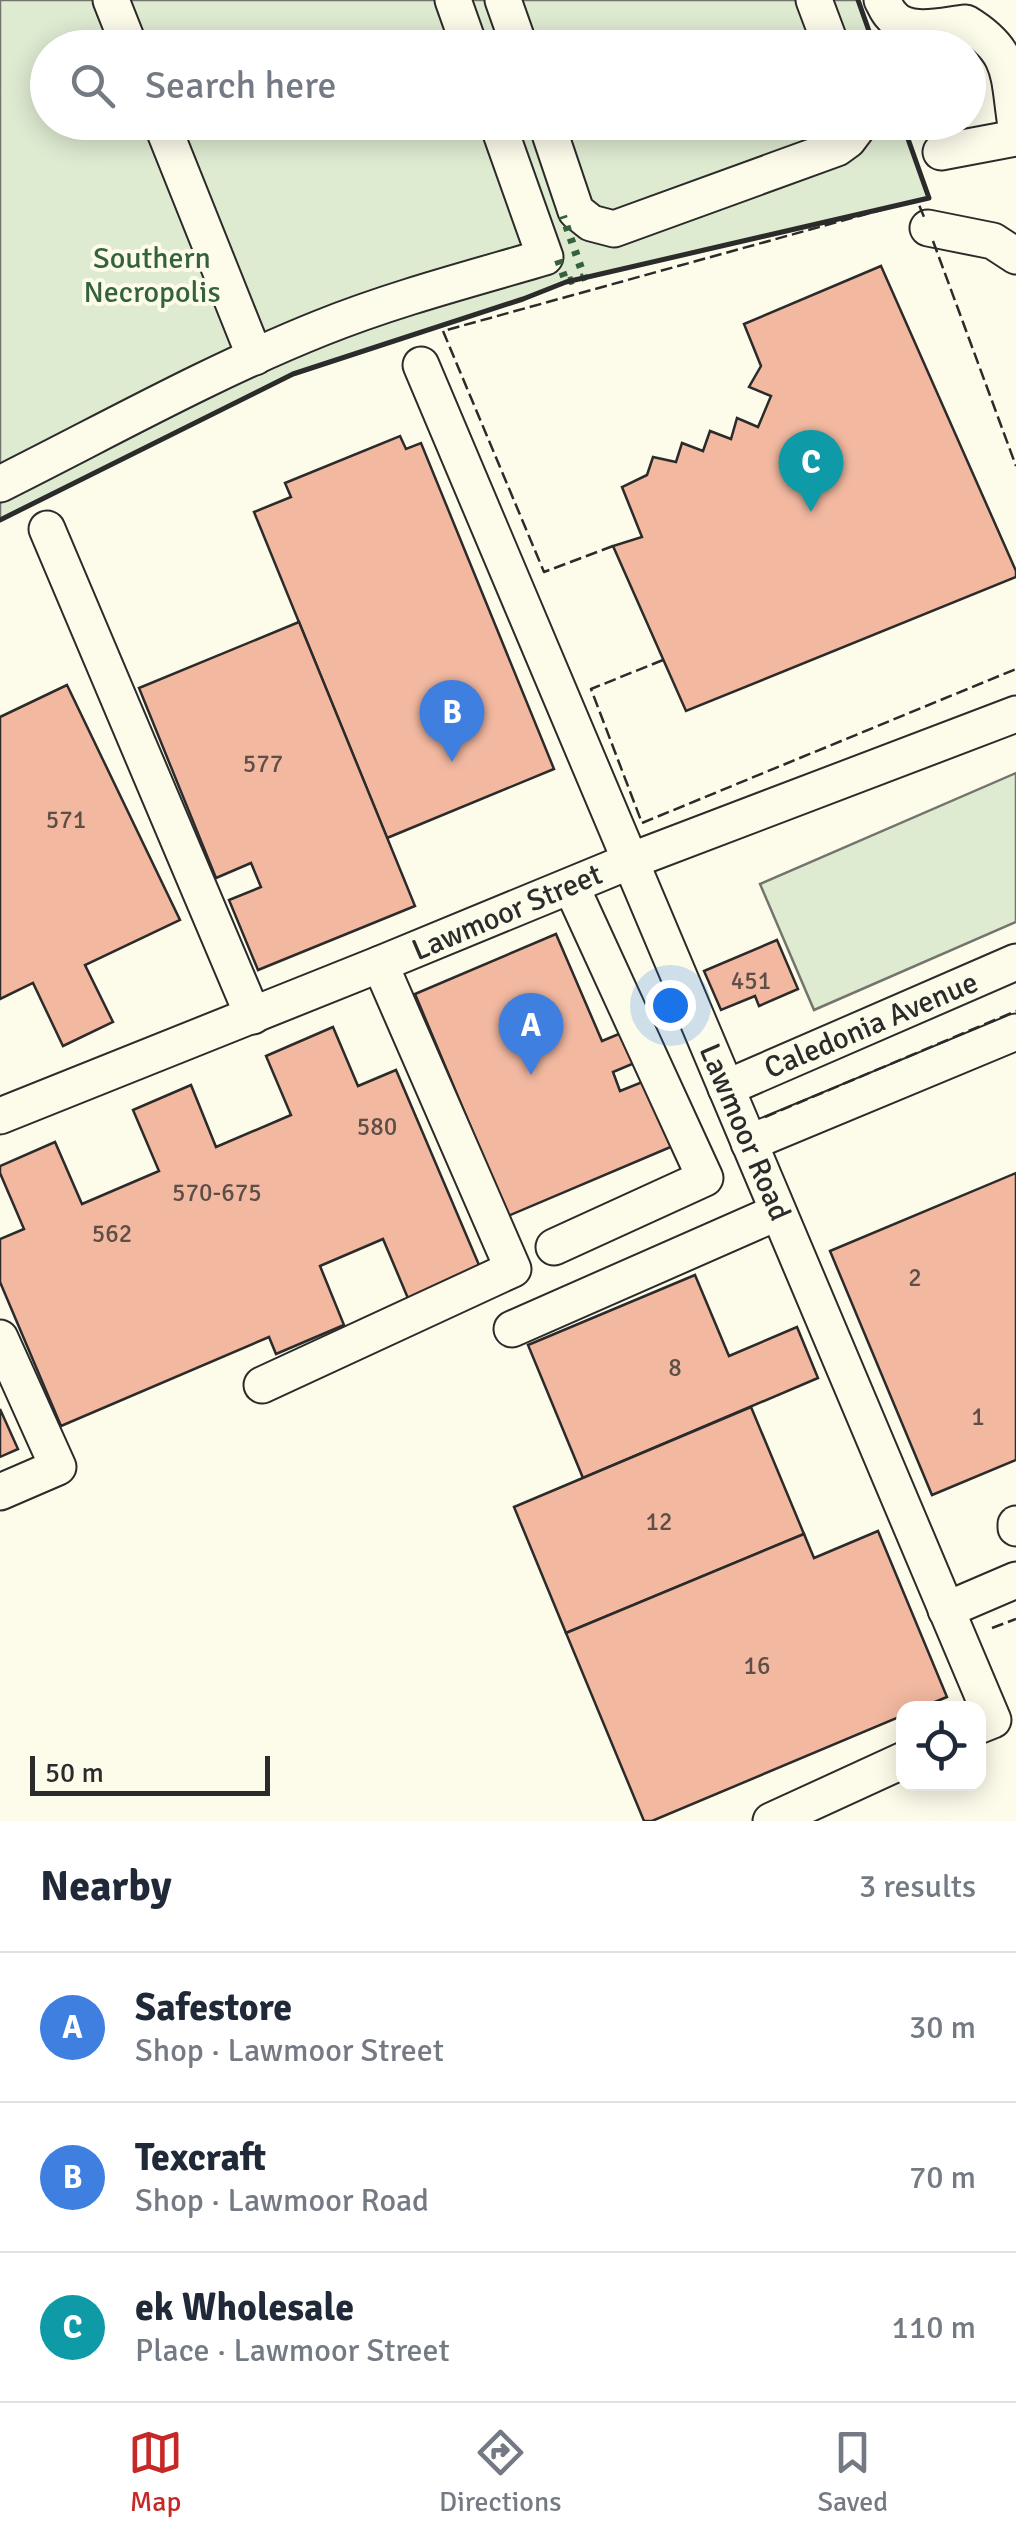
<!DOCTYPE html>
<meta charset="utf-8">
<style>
:root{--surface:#fff;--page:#f2f2f3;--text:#1f2937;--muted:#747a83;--line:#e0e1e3;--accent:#c62828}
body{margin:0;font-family:Signika,sans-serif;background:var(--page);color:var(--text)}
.controls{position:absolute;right:30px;bottom:30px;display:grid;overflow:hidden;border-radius:20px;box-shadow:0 5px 25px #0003}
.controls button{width:90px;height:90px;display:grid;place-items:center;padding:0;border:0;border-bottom:2px solid var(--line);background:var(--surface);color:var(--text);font:50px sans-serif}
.scale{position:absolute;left:30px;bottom:25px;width:240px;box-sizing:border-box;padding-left:10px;border:5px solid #2b2b2b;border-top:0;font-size:28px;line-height:35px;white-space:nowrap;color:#2b2b2b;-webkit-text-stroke:8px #fdfbea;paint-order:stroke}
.you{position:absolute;left:670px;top:1005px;width:35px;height:35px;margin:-25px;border:8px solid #fff;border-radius:50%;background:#1a73e8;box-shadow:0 0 0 15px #1a73e833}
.badge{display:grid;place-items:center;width:65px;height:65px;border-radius:50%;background:var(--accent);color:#fff;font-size:32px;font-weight:700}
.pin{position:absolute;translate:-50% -82px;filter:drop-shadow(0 2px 5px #0008)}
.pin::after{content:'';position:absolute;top:52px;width:35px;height:30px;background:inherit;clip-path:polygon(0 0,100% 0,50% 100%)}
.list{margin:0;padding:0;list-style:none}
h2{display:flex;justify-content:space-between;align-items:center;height:130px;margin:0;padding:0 40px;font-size:42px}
h2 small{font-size:32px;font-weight:400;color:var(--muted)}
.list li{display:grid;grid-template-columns:65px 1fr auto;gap:30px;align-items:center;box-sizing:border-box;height:150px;padding:0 40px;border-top:2px solid var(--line)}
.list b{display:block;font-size:38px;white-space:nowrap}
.list p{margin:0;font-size:32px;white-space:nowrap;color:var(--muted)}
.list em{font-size:32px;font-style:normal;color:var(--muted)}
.icon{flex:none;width:55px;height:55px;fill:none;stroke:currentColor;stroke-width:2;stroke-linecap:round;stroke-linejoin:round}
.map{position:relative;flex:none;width:1016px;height:1821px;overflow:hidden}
.search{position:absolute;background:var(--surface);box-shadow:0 5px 25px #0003;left:30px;right:30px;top:30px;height:110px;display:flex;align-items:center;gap:25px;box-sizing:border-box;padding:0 35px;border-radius:55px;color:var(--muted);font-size:38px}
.sheet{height:580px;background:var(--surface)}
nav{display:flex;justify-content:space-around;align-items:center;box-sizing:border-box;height:140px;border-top:2px solid var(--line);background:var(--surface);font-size:28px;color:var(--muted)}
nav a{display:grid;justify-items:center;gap:5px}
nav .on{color:var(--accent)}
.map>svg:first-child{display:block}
.green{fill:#deebd1;stroke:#74746e;stroke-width:2.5}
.building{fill:#f2b8a0;stroke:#2b2b2b;stroke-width:2.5}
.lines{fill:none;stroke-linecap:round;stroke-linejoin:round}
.minor-casing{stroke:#2b2b2b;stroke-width:39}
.minor{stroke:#fdfbea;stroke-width:35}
.hedge{stroke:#34623c;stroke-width:8;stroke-dasharray:5 8;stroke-linecap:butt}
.fence{stroke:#2b2b2b;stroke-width:2.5;stroke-dasharray:12 5;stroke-linecap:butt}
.wall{stroke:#2b2b2b;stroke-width:5}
.labels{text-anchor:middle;stroke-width:8;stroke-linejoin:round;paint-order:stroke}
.number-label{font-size:25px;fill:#5d4e48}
.park-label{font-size:30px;fill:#34623c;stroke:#fdfbea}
.street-label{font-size:30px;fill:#2b2b2b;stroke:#fdfbea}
</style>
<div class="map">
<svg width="1016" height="1821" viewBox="0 0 1016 1821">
<rect width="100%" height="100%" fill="#fdfbea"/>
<!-- green -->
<g class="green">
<polygon points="0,0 858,0 875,47 48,48 48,122 902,123 929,198 566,282 523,299 293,374 0,520"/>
<polygon points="1016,773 1016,922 814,1010 760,884"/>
</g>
<!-- building -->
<g class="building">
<polygon points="881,266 1016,571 1016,577 686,711 613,546 642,537 622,487 647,475 653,457 676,462 682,443 703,451 710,431 731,439 737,418 758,427 771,396 749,387 761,366 744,324"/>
<polygon points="400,436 406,449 421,443 554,769 387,838 254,512 291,497 285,483"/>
<polygon points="299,622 415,906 258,970 229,900 261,887 251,863 216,878 139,688"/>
<polygon points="67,685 180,920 85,965 113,1022 63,1046 33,983 0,999 0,717"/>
<polygon points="556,934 602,1041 631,1029 644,1059 613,1072 620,1091 652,1078 680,1143 508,1216 415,994"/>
<polygon points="777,940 798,989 759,1006 755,996 721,1010 704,971"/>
<polygon points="333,1027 358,1086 396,1070 482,1272 410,1303 383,1239 320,1266 344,1325 276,1354 269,1337 61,1426 0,1282 0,1239 24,1229 0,1173 0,1166 55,1142 82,1204 159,1171 133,1110 191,1085 216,1147 291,1115 266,1056"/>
<polygon points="1016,1173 1016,1460 932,1495 830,1251"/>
<polygon points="695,1275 729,1356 797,1327 818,1378 583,1478 528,1345"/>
<polygon points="751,1407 804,1534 566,1633 514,1507"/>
<polygon points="0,1409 18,1449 0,1457"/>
<polygon points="878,1531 947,1697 920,1708 904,1708 904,1715 652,1821 644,1821 566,1633 804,1534 814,1558"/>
</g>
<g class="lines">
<!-- minor casing -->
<g class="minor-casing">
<g id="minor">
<polyline points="111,0 130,48"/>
<polyline points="453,0 470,48"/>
<polyline points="503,0 520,48"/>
<polyline points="814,0 832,48"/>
<path d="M882,0C885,5 887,11 891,15C907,36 944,25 966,23C1014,52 1008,75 1016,126"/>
<polyline points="161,122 255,357"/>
<polyline points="546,122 576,211 591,223 614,229 837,148 848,140 857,128 856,122"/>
<polyline points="941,152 1016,138"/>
<polyline points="928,228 993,241 1016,256"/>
<polyline points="421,365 993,1720 978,1726"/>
<path d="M0,484C106,431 211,372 321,328C393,299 470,279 545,257L497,122"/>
<polyline points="47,529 253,1016"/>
<polyline points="726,1088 1016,962"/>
<polyline points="0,1116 380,964 630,861 1016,714"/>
<polyline points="749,1143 1016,1032"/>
<polyline points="554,1247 705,1178 571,886"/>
<polyline points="512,1329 778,1212"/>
<polyline points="0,1338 58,1467 0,1492"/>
<polyline points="262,1385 513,1269 380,964"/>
<polyline points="1016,1524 1016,1528"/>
<polyline points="946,1610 1016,1580"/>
<polyline points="771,1821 904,1760"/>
</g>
</g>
<!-- minor -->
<use href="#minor" class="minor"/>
<!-- hedge -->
<polyline class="hedge" points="558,260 566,282 584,277 563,216"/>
<!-- fence -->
<g class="fence">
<polyline points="933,241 1016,466"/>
<polyline points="613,546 544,572 443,331 917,200 924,217"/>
<polyline points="663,660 591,689 642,823 1016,669"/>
<polyline points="765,1117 1016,1011"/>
<polyline points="992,1628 1016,1619"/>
</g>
<!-- wall -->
<g class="wall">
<polyline points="858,0 875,48"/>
<polyline points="0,520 293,374 523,299 566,282 929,198 902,122"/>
</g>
</g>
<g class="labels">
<!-- number labels -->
<g class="number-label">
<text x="263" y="772">577</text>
<text x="66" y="828">571</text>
<text x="751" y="989">451</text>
<text x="377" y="1135">580</text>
<text x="217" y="1201">570-675</text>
<text x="112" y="1242">562</text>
<text x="915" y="1286">2</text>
<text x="675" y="1376">8</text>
<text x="978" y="1425">1</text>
<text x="659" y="1530">12</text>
<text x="757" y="1674">16</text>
</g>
<!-- park labels -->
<g class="park-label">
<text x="152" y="268">Southern<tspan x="152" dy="34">Necropolis</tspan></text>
</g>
<!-- street labels -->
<g class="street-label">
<text transform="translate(507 912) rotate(-23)" y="10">Lawmoor Street</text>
<text transform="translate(871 1025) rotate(-23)" y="10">Caledonia Avenue</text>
<text transform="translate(745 1132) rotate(67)" y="10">Lawmoor Road</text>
</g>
</g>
</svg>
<div class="controls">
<button><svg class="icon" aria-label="locate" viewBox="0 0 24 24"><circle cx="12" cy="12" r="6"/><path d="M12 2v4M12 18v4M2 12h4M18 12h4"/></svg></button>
</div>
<div class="scale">50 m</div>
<div class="you"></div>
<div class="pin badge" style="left:531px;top:1075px;background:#3f7fe0">A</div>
<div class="pin badge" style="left:452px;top:762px;background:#3f7fe0">B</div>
<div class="pin badge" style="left:811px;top:512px;background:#0f9aa8">C</div>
<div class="search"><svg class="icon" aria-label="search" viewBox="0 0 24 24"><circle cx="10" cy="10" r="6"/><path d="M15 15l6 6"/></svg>Search here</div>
</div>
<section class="sheet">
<h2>Nearby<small>3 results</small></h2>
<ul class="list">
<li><span class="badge" style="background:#3f7fe0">A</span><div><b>Safestore</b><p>Shop · Lawmoor Street</p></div><em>30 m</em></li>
<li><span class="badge" style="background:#3f7fe0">B</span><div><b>Texcraft</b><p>Shop · Lawmoor Road</p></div><em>70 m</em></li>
<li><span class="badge" style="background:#0f9aa8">C</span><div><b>ek Wholesale</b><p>Place · Lawmoor Street</p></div><em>110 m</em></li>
</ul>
</section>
<nav>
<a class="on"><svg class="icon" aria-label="map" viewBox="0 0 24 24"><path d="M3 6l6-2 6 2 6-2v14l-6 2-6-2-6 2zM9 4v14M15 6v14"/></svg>Map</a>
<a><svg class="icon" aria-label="directions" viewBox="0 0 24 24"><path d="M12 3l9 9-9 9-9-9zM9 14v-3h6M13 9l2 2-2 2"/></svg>Directions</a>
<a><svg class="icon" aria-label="saved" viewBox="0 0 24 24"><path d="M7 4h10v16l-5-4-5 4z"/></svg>Saved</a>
</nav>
